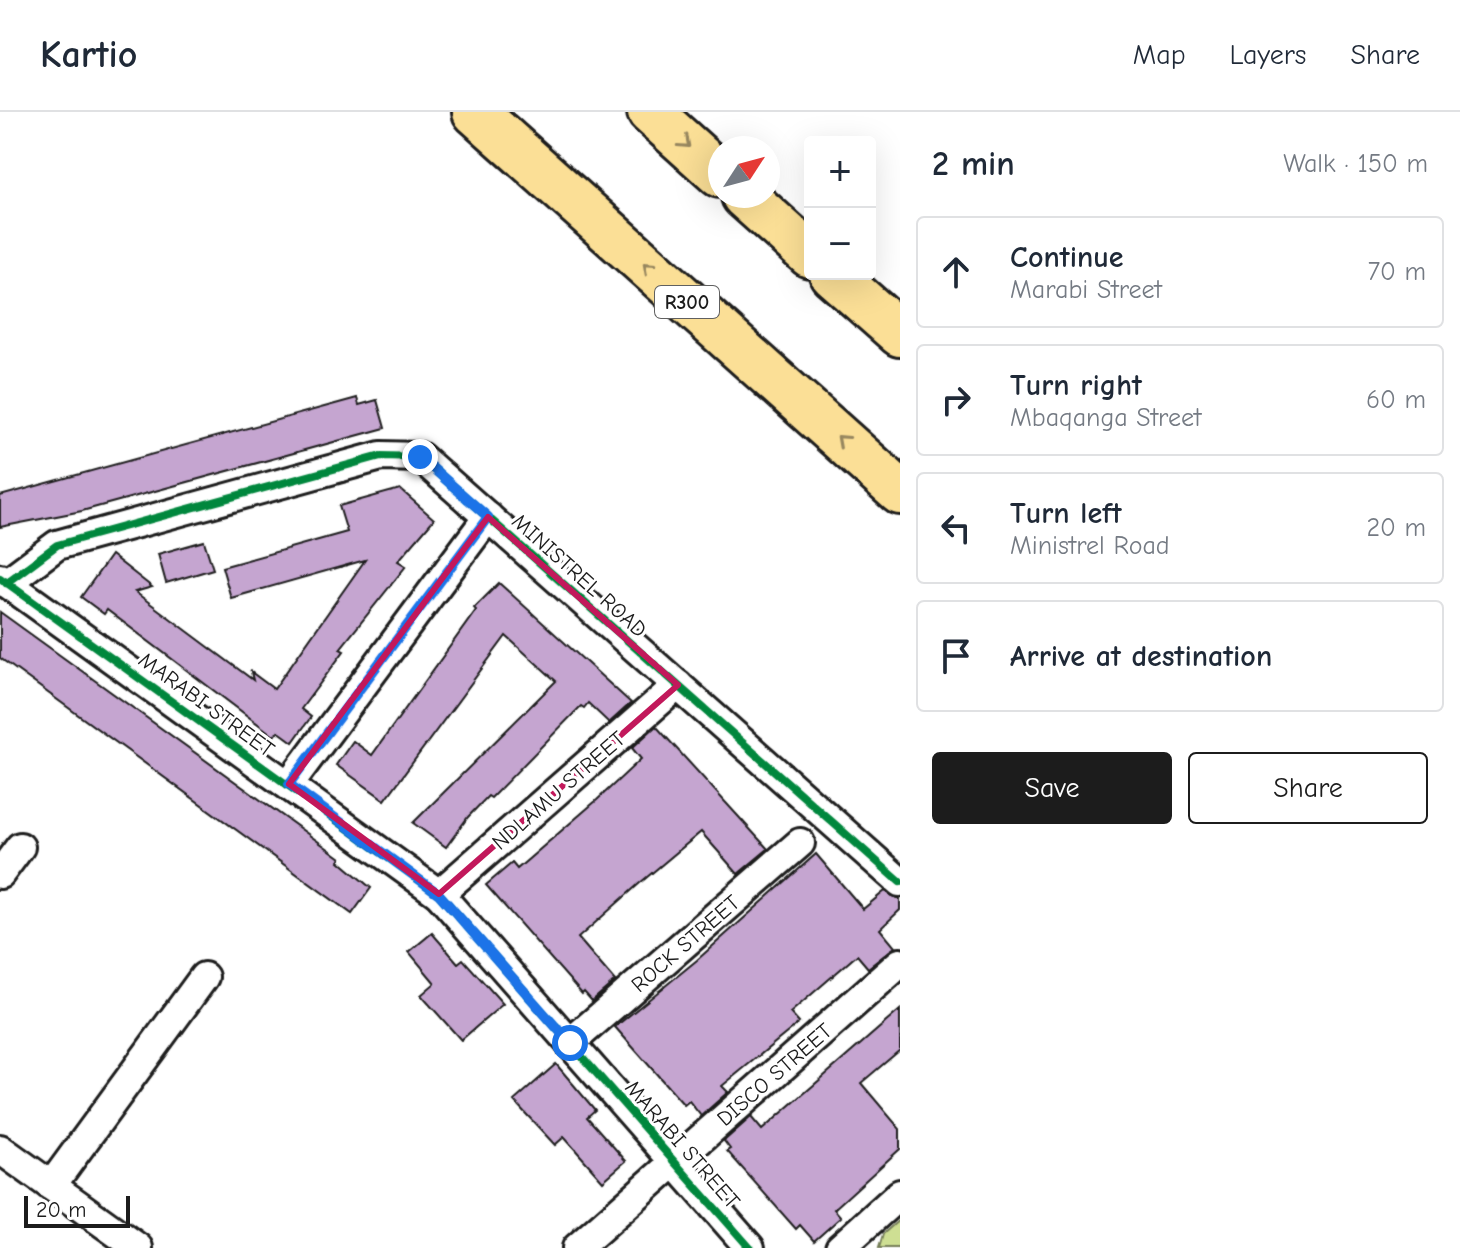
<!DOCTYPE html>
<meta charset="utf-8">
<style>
:root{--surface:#fff;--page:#f6f6f7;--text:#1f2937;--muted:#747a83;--line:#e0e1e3;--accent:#1c1c1c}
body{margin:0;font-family:"Comic Neue",sans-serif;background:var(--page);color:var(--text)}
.controls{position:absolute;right:24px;top:24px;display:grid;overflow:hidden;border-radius:8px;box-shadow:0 8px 32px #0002}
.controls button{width:72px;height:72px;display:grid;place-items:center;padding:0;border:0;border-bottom:2px solid var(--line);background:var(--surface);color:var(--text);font:40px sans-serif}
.compass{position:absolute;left:708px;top:24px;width:72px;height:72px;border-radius:50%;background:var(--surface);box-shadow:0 8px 32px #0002;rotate:54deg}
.scale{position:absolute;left:24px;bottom:20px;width:106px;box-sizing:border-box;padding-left:8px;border:4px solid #1c1c1c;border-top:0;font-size:22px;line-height:28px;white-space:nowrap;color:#1c1c1c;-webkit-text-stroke:6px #fff;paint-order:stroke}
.stop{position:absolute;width:24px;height:24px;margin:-18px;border:6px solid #1a73e8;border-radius:50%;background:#fff}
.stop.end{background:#1a73e8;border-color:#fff;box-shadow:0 2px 8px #0008}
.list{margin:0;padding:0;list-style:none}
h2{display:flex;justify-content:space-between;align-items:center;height:104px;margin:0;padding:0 32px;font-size:34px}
h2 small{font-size:26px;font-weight:400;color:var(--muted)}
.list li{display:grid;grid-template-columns:52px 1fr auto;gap:24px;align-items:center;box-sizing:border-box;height:112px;margin:0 16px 16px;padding:0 16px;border:2px solid var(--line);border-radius:8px}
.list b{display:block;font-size:30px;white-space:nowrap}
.list p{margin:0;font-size:26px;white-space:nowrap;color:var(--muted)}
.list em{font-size:26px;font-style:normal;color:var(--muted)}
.actions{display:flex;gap:16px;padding:24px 32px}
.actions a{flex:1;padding:18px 0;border:2px solid var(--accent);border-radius:8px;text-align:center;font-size:28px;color:var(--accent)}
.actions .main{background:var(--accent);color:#fff}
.icon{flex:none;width:44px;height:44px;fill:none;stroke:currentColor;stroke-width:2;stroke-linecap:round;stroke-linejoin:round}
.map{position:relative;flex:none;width:900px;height:1136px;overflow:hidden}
header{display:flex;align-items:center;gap:48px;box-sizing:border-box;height:112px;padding:0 40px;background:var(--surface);border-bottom:2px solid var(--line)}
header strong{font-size:38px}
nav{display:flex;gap:44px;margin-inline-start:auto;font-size:28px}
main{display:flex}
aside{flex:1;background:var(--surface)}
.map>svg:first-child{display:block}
.green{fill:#cedf93;stroke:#757e58;stroke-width:2}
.building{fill:#c5a5d0;stroke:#1c1c1c;stroke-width:2}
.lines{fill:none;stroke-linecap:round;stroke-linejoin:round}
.minor-casing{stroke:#1c1c1c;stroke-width:34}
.motorway-casing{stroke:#1c1c1c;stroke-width:50}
.minor{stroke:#fff;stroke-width:28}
.motorway{stroke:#fbdf96;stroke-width:44}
.cycleway-casing{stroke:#fff;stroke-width:13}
.cycleway{stroke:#00873e;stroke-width:8}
.oneway{stroke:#97875f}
.route{stroke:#1a73e8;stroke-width:10}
.marked{fill:none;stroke:#c2185b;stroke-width:6;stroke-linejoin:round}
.labels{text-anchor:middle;stroke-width:6;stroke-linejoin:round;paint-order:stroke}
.shield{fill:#fff;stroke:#606060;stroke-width:2}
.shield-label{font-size:20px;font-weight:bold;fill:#1c1c1c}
.street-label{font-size:22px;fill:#1c1c1c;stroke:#fff}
</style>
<header>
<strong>Kartio</strong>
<nav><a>Map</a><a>Layers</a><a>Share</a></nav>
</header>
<main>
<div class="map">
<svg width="900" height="1136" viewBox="0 0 900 1136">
<rect width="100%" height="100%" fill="#fff"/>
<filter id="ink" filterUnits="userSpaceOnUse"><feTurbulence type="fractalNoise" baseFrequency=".0125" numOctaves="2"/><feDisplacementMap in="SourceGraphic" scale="16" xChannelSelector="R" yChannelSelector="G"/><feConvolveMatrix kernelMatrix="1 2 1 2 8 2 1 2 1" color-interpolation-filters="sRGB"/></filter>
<g filter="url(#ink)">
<!-- green -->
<polygon class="green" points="900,1107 900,1136 879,1136 883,1122"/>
<!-- building -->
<g class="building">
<polygon points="357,286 359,293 377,288 385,316 82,399 0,415 0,384"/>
<polygon points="400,377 434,407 398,449 406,454 340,537 344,539 301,597 311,605 293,630 278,619 274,624 107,498 104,502 81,485 111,443 152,475 135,480 253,568 251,560 274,577 365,448 231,486 222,455 347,420 339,394"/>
<polygon points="204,429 213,457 166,471 158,442"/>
<polygon points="499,471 631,591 609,611 588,591 584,596 581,594 491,686 488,684 468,705 446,735 413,711 556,569 506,524 385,688 336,653 353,629 372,643 476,498 474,496"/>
<polygon points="0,500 341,746 339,749 371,776 352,802 0,546"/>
<polygon points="656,614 768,737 738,762 701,720 640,771 578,826 615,869 592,889 584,880 582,882 486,773 512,751 517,757 597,688 641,647 632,636"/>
<polygon points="816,742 863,797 885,779 900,787 900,798 880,817 895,835 868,856 857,843 790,901 799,911 722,974 728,980 701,1004 689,989 684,993 615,915 697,848"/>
<polygon points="432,821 458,851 463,847 503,892 461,928 421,883 435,871 409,840"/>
<polygon points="900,898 900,938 861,971 900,1017 900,1037 834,1097 841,1105 814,1129 800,1113 796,1117 727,1039 730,1037 724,1029 751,1005 762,1018"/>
<polygon points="556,952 595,998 587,1005 626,1049 603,1069 564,1025 555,1033 514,989"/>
</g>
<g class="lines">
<!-- minor casing -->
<g class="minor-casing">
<g id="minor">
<polyline points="0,466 439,782 750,1136"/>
<polyline points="6,471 57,433 381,344 420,345 900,770"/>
<polyline points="289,672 488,405"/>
<polyline points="0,762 20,735"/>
<polyline points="439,782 678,573"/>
<polyline points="570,931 800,731"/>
<polyline points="0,1037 138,1136"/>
<polyline points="51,1074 204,865"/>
<polyline points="577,1136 900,851"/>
<polyline points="840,1136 900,1082"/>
</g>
</g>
<!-- motorway casing -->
<g class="motorway-casing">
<g id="motorway">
<polyline points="475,0 900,380"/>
<polyline points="650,0 720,63"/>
<polyline points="744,84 810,143"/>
<polyline points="832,162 900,222"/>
</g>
</g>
<!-- minor -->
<use href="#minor" class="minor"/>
<!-- motorway -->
<use href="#motorway" class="motorway"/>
<!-- cycleway casing -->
<g class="cycleway-casing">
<g id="cycleway">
<polyline points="0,466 439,782 750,1136"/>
<polyline points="6,471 57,433 381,344 420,345 900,770"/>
</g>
</g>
<!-- cycleway -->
<use href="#cycleway" class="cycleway"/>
</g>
<!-- one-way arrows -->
<defs><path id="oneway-chevron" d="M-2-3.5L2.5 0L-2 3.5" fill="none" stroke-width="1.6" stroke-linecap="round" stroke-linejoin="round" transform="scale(2)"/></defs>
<g class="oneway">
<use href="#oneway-chevron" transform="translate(685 31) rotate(42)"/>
<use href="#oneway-chevron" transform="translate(648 155) rotate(-138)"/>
<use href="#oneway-chevron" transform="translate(842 328) rotate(-138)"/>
</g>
</g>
<g class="lines" filter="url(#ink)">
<!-- route -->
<polyline class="route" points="420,345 488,405 289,672 439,782 570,931"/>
</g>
<!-- marked area -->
<path class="marked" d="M488,405L678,573L439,782L289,672Z"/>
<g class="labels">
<!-- shield labels -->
<rect class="shield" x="655" y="174" width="64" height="32" rx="6"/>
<g class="shield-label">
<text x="687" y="197">R300</text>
</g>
<!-- street labels -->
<g class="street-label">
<text transform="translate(580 463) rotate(42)" y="8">MINISTREL ROAD</text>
<text transform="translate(207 592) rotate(36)" y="8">MARABI STREET</text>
<text transform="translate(558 678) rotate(-41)" y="8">NDLAMU STREET</text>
<text transform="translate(685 831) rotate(-41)" y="8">ROCK STREET</text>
<text transform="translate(774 962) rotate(-41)" y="8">DISCO STREET</text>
<text transform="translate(683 1032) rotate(49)" y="8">MARABI STREET</text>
</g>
</g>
</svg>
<div class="controls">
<button>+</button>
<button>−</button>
</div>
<svg class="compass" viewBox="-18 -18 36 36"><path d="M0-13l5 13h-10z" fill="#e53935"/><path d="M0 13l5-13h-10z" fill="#747a83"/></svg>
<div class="scale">20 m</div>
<div class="stop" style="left:570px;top:931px"></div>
<div class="stop end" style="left:420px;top:345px"></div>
</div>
<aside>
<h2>2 min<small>Walk · 150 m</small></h2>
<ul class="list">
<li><svg class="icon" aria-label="ahead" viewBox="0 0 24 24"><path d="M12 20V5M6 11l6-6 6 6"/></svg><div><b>Continue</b><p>Marabi Street</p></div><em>70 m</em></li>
<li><svg class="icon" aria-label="right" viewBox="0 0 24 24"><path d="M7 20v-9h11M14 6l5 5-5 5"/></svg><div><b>Turn right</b><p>Mbaqanga Street</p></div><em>60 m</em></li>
<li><svg class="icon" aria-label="left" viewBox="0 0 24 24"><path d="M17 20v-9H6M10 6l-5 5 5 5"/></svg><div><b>Turn left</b><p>Ministrel Road</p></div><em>20 m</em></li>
<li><svg class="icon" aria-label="arrive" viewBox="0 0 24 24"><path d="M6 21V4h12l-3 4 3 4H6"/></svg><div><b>Arrive at destination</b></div></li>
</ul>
<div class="actions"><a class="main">Save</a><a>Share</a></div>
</aside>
</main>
